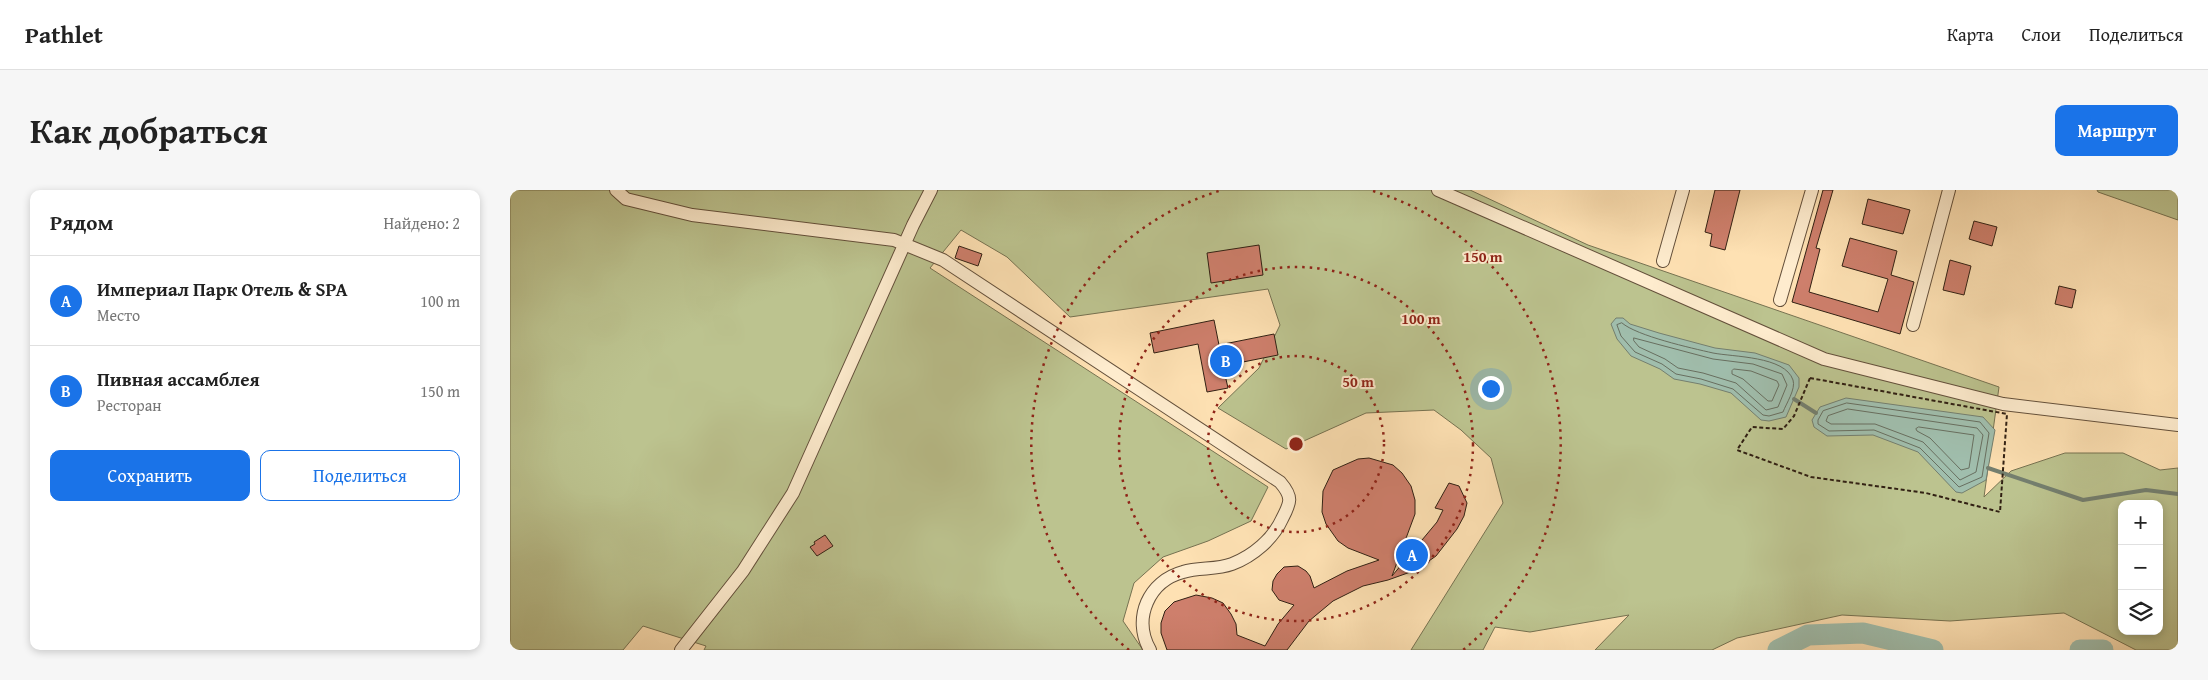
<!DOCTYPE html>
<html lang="ru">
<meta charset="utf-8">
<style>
:root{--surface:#fff;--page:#f6f6f6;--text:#222;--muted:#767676;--line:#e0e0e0;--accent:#1a73e8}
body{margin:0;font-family:"Gentium Book Plus",serif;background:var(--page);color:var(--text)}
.controls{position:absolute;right:15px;bottom:15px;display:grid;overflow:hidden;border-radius:10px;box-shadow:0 2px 8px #0003}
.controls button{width:45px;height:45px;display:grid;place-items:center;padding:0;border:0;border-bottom:1px solid var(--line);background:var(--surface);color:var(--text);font:25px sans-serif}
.you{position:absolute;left:980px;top:198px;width:18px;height:18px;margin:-12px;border:4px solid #fff;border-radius:50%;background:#1a73e8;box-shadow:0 0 0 8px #1a73e833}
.badge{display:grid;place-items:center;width:32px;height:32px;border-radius:50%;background:var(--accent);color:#fff;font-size:16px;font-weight:700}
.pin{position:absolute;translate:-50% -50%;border:2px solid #fff;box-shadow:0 1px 5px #0006}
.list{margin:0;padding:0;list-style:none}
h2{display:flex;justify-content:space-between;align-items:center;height:65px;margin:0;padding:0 20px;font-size:21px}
h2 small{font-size:16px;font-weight:400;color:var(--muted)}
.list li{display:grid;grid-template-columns:32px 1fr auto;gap:15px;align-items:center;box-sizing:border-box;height:90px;padding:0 20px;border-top:1px solid var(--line)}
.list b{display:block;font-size:19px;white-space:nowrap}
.list p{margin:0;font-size:16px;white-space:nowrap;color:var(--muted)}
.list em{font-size:16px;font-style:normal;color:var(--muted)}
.actions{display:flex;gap:10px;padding:15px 20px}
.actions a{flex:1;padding:11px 0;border:1px solid var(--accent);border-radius:10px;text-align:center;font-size:18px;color:var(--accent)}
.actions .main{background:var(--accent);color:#fff}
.icon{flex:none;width:28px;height:28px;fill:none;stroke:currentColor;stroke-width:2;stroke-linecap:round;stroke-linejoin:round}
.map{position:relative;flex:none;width:1668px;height:460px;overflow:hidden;border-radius:10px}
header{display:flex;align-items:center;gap:30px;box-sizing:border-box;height:70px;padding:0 25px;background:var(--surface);border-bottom:1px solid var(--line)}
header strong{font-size:24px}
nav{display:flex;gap:28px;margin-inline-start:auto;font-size:18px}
.intro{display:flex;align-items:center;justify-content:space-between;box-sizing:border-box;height:120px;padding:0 30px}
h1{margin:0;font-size:35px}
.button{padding:12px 22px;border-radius:10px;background:var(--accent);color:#fff;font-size:18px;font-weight:700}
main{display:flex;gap:30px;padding:0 30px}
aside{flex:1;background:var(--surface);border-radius:10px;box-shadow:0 2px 8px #0003}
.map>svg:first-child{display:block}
.green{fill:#bcc38f;stroke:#767251;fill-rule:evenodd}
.water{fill:#a0bead;stroke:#747f6f}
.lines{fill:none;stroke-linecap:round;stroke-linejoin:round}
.shore{stroke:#686f60;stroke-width:1}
.stream{stroke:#747f6f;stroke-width:4}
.river{stroke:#a0bead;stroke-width:21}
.building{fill:#ce7f6c;stroke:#312013}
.minor-casing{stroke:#64503b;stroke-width:14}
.path{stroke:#312013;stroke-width:2;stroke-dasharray:4 2.5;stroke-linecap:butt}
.minor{stroke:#feecce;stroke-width:12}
.ring{fill:none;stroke:#8f2418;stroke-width:2.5;stroke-dasharray:2.5 5}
.centre{fill:#8f2418;stroke:#feecce;stroke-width:2.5}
.ring-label{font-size:15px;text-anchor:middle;font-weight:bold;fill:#8f2418;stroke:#feecce;stroke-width:4;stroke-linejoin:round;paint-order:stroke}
</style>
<header>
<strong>Pathlet</strong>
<nav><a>Карта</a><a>Слои</a><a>Поделиться</a></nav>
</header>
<div class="intro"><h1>Как добраться</h1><a class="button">Маршрут</a></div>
<main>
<aside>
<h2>Рядом<small>Найдено: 2</small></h2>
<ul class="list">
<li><span class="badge">A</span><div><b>Империал Парк Отель &amp; SPA</b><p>Место</p></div><em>100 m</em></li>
<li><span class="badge">B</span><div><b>Пивная ассамблея</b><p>Ресторан</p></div><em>150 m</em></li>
</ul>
<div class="actions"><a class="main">Сохранить</a><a>Поделиться</a></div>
</aside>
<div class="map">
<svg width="1668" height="460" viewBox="0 0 1668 460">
<rect width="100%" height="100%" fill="#fee1b3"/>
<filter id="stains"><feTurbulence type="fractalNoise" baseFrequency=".004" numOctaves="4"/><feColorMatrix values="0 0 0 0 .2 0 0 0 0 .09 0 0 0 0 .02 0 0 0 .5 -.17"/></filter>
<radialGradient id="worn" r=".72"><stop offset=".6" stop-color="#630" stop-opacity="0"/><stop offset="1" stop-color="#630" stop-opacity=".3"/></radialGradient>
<!-- green -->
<g class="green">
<path d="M0,0H960L1078,55L1489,197L1474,307L1501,281L1555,263H1613L1650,280L1668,278V460H1626L1554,423L1440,431L1332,425L1227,448L1202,460H1085L1119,425L1020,442L985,437L973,460H901L993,313L981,268L951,240L924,220L856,223L776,259L708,218L749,178L770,135L758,99L560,127L497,67L451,40L420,78L758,297L741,331L698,351L653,367L624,393L613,431L633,460H194L196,456L133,436L113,460H0ZM1612,314H1649V441H1612Z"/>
<polygon points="1587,0 1668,0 1668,30 1588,2"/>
</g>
<!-- water -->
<g class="water">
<polygon points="1106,128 1113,128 1120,134 1149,143 1205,158 1245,163 1279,175 1289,188 1289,197 1276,227 1259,231 1251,230 1221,203 1190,194 1164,189 1150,179 1121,166 1107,149 1101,134"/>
<polygon points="1336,208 1473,227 1485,240 1476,290 1452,303 1446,302 1408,262 1363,245 1317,246 1304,237 1302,230 1310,217"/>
</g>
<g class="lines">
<!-- shore -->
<g class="shore">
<path d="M1112,133C1127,146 1181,158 1203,163C1223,167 1275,166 1283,190C1286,199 1276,214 1273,222L1259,226L1253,225L1223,199L1191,189L1166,184L1152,174L1125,162L1111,146L1107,135Z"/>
<polygon points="1124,148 1203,169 1243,174 1272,184 1277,195 1268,217 1256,220 1226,193 1193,183 1168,178 1155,169 1129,157 1124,151"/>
<polygon points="1224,179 1241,181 1267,191 1269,195 1262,211 1258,211 1233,189 1222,184 1222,181"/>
<polygon points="1337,213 1470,232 1479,243 1472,287 1449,297 1410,258 1364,240 1319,241 1308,234 1308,230 1313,221"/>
<polygon points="1338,219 1467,238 1473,245 1466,282 1450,290 1413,252 1365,234 1321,234 1316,231 1318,226"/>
<polygon points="1409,237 1464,245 1459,278 1451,280 1420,248 1407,241 1406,239"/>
</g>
<!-- stream -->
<g class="stream">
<polyline points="1284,209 1306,223"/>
<polyline points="1478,278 1573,310 1636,300 1668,304"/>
</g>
<!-- river -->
<g class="river">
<polyline points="1268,460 1298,445 1353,443 1423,460"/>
<polyline points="1570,460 1593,460"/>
</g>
</g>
<!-- building -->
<g class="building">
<polygon points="1205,0 1230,0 1215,60 1200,56 1202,44 1195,42"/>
<polygon points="1313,0 1323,0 1306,58 1310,59 1299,102 1368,122 1378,89 1332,76 1340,48 1387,61 1381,85 1404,92 1390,144 1282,112"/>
<polygon points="1358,9 1400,20 1393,44 1352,34"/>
<polygon points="1464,31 1487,37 1482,56 1459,49"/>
<polygon points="749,55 753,85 701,93 697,63"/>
<polygon points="449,56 472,64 468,76 445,68"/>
<polygon points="1440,70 1461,76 1454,105 1433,100"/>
<polygon points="1549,96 1566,100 1562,118 1545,114"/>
<polygon points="704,130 709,155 764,144 768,165 713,176 718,198 697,202 688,154 644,163 640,143"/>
<polygon points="859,268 883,275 892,283 901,296 905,310 905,324 882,386 927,332 933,320 925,318 939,293 949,296 957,313 954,326 947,339 926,366 906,380 878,390 853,396 823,411 799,431 777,460 657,460 651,443 651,433 655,421 664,412 686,405 702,408 713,413 721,424 726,434 727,445 755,456 768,434 784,415 769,410 762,400 763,391 767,384 774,377 788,376 796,381 800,386 804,398 837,381 869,370 838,358 828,351 816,334 812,322 813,301 823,280 848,269"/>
<polygon points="315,345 323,356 307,366 300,357 305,354 304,352"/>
</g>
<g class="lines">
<!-- minor casing -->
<g class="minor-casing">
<g id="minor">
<path d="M106,0L116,9L182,25L384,50L433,70L770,292C783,307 781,312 772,329C763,349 743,366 722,374C706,380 689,377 673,382C639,391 622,428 640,460"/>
<polyline points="928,0 1314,169 1493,214 1668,235"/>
<polyline points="1153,71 1173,0"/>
<polyline points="1270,110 1302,0"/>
<polyline points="1403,135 1439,0"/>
<polyline points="171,460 233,381 283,303 403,35 421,0"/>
</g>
</g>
<!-- path -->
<polygon class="path" points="1300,188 1497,224 1490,322 1416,303 1301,287 1227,260 1242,237 1273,239 1284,226"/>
<!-- minor -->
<use href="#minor" class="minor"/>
</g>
<!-- distance rings -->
<g class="ring">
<circle cx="786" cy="254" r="88"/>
<circle cx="786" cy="254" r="177"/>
<path d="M619 460A265 265 0 0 1 709 1M863 1A265 265 0 0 1 953 460"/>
</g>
<circle cx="786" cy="254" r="8" class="centre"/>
<g class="ring-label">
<text x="973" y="72">150 m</text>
<text x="911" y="134">100 m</text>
<text x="848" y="197">50 m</text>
</g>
<rect width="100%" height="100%" filter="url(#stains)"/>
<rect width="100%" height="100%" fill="url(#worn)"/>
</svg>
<div class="controls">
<button>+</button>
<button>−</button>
<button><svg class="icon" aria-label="layers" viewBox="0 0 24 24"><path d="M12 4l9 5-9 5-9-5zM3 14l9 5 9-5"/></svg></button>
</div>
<div class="you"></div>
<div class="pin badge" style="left:902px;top:365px">A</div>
<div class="pin badge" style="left:716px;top:171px">B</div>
</div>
</main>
